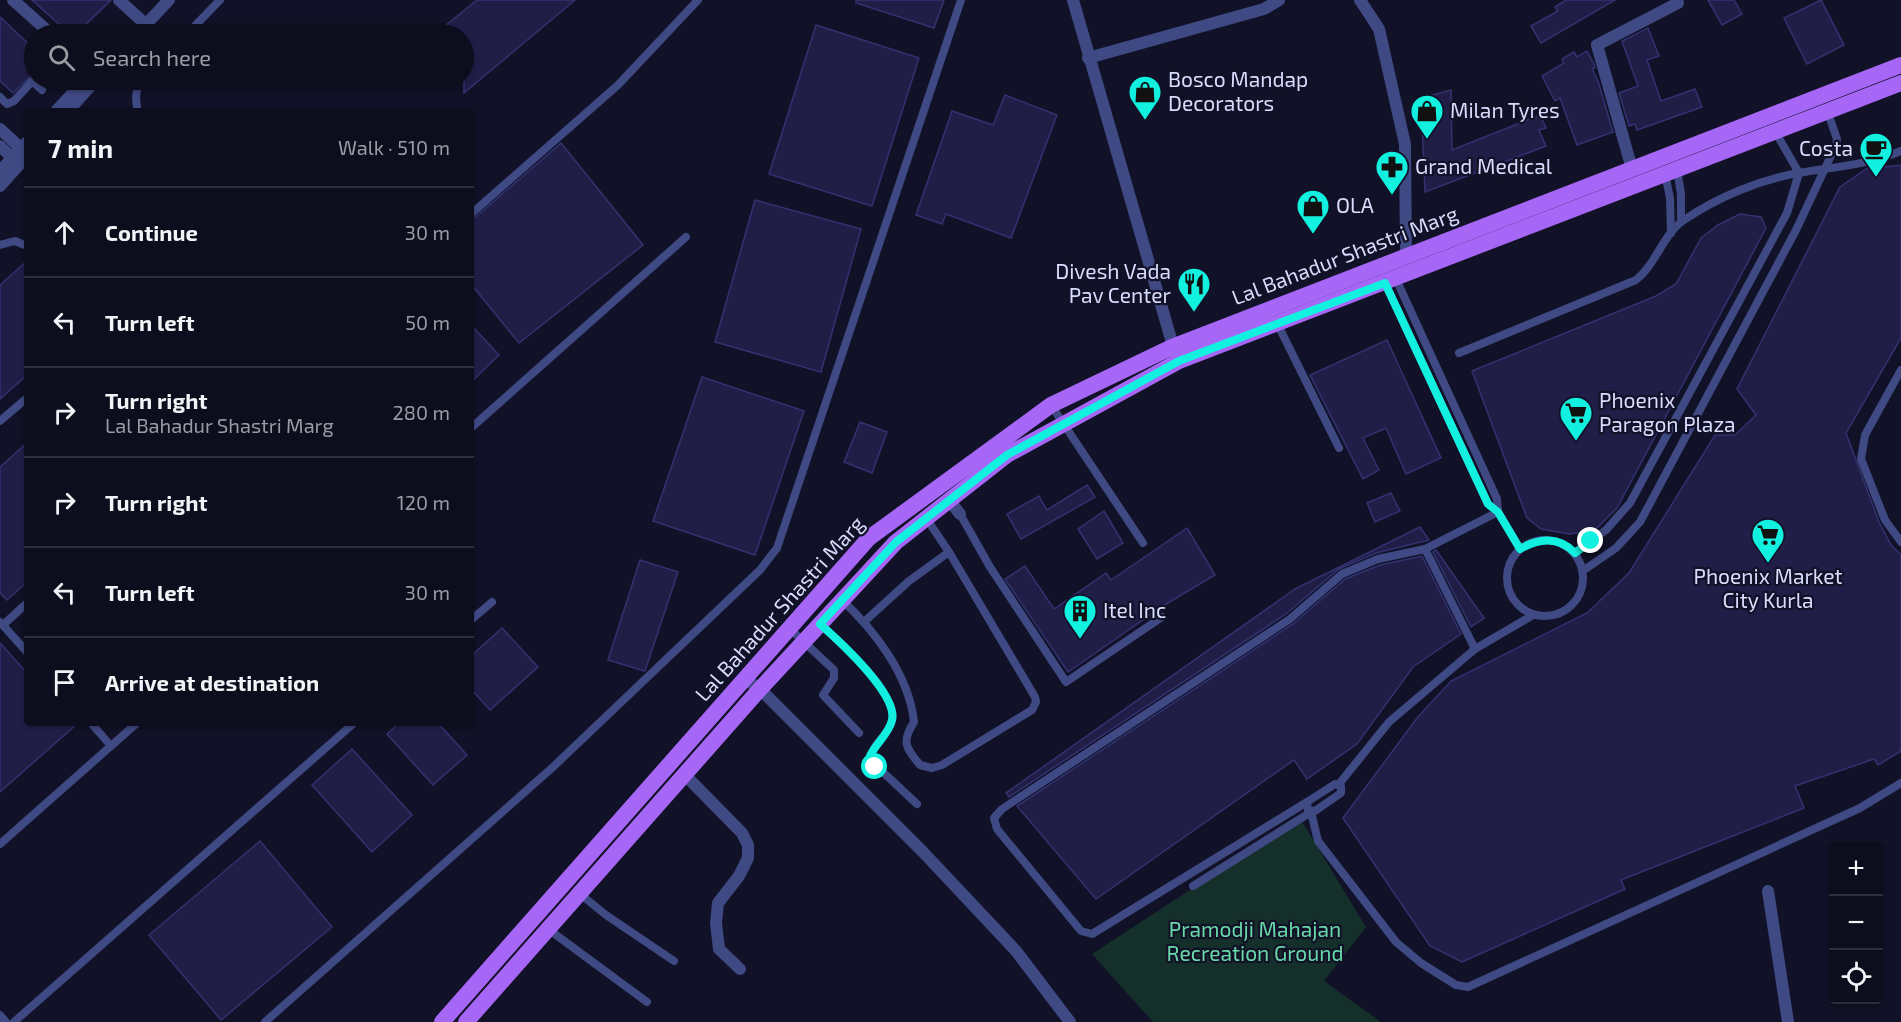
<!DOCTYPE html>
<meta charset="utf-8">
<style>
:root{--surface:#0d0d1d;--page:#161626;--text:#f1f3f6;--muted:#9a9ca4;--line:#2d2d3b}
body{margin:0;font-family:"Exo 2",sans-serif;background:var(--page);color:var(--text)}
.controls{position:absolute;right:18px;bottom:18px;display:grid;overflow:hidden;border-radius:6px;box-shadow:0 2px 4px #0004}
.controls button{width:54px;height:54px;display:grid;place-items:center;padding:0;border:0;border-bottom:2px solid var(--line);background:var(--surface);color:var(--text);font:30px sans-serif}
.stop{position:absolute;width:18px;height:18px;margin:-14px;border:4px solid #12f0e0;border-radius:50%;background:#fff}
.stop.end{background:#12f0e0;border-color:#fff;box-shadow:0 2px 6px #0008}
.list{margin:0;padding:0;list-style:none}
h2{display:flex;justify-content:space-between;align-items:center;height:78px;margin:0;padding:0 24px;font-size:26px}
h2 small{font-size:20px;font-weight:400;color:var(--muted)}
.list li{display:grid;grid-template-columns:39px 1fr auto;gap:18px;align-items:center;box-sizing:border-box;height:90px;padding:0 24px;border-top:2px solid var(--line)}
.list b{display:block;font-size:22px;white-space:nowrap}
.list p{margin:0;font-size:20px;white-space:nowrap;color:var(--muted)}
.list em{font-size:20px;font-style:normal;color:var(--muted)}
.icon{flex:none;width:33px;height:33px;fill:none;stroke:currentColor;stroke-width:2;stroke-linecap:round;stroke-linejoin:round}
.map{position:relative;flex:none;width:1901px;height:1022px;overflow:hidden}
.search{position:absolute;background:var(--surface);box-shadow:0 2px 4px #0004;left:24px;top:24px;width:450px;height:66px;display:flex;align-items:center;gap:15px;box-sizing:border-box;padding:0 21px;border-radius:33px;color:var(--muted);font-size:22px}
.panel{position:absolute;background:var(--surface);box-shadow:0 2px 4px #0004;left:24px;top:108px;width:450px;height:618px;border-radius:6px}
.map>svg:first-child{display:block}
.green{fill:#15302b}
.building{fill:#201e47;stroke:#333271;stroke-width:1.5}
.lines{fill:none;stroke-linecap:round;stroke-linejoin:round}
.service{stroke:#3f4983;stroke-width:8}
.minor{stroke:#3f4983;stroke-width:12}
.tertiary{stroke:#3f4983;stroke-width:12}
.primary{stroke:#a767f6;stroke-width:16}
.route{stroke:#12f0e0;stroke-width:8}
.labels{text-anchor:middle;stroke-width:4.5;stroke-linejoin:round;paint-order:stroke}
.poi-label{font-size:21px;fill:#d9dcfd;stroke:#111127;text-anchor:start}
.street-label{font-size:21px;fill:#d9dcfd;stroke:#111127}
.park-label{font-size:21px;fill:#69d9a9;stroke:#111127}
</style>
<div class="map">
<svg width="1901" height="1022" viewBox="0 0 1901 1022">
<rect width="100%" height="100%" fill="#111127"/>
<!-- green -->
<polygon class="green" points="1300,818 1366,927 1324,981 1381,1022 1153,1022 1092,954"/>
<!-- building -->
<g class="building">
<polygon points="32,0 111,0 76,34 70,34"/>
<polygon points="477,0 575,0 464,93 464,34 435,34"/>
<polygon points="856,0 944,0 934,28 856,3"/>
<polygon points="1566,0 1615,0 1541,43 1531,26 1558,11 1555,7"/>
<polygon points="1708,0 1734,0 1742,14 1722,25"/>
<polygon points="1821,0 1844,45 1807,64 1784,18"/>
<polygon points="0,17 34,49 34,73 13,93 0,81"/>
<polygon points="816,25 919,58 872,206 769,174"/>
<polygon points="1648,28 1659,56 1647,60 1661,101 1695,89 1702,107 1637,130 1635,124 1629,126 1619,93 1638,86 1622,41"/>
<polygon points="1587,51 1594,64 1595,68 1592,69 1598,81 1613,132 1577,145 1560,98 1555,101 1542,76 1564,63 1562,59 1574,52 1577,57"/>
<polygon points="1451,90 1452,150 1540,115 1546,128 1539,130 1546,146 1425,192 1421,98"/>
<polygon points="1005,95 1057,115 1011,238 946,214 942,224 916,215 952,111 993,125"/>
<polygon points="561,143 643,245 519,343 471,284 471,221"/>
<polygon points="1901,165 1901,338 1846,433 1879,522 1891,545 1901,555 1901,751 1878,765 1874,759 1795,786 1804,808 1621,880 1625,889 1462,962 1430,946 1343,818 1417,718 1451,681 1587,613 1629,573 1715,435 1735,435 1756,415 1737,389 1840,187 1866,169"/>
<polygon points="755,200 861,229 821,372 715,342"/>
<polygon points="1740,214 1761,217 1766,228 1617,508 1594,531 1569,534 1541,529 1527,518 1472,371 1656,296 1676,284 1701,238 1718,225"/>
<polygon points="27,261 27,375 0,399 0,285"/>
<polygon points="471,325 499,355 471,382"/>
<polygon points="1387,340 1441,458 1406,474 1386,428 1363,438 1379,470 1363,479 1310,375"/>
<polygon points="702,377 804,411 755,555 653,521"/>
<polygon points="860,422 887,432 872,473 844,462"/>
<polygon points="27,443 27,582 7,600 0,593 0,467"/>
<polygon points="1087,485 1095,497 1021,539 1007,514 1039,496 1047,510"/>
<polygon points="1391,493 1400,511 1375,522 1367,503"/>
<polygon points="1104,511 1123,543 1097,559 1078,529"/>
<polygon points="1420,527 1429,540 1376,553 1339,569 1286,614 1009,797 1006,793 1295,589"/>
<polygon points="1187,528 1215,575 1166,604 1068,672 1005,579 1025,566 1054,609 1106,573 1111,580"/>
<polygon points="1436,550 1484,618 1471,627 1433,552"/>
<polygon points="1422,556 1461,634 1413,667 1357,744 1307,779 1294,760 1096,899 1017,806 1293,624 1345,579 1380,565"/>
<polygon points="640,560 678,572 645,671 608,660"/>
<polygon points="502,628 538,667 490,710 471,689 471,656"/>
<polygon points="0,643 27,673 27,723 78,723 0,792"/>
<polygon points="399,723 438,723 467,755 433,785 387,734"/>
<polygon points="352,749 412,815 372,852 312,785"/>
<polygon points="260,841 332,927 221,1020 149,935"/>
</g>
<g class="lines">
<!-- service -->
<g class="service">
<polyline points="187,34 220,0"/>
<polyline points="32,81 42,90"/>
<polyline points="0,97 7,104 14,101 34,79"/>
<path d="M138,111C135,100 135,88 143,80"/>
<polyline points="1677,169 1681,194 1681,222"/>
<polyline points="1665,174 1670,198 1671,233"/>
<polyline points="471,214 618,85 698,0"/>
<polyline points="0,245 15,241 27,246"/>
<polyline points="1396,279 1497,499 1498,512"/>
<polyline points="1385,283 1488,504 1498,512 1520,549"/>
<polyline points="1277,323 1339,448"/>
<path d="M1459,353L1636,280C1657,263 1663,234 1684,220C1718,197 1759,180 1798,173C1834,167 1868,165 1901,151"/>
<polyline points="1901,370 1865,435 1861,459 1885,520 1901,542"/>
<polyline points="1051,405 1143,543"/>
<polyline points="0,421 27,398"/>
<polyline points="471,428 686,237"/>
<polyline points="960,514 990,567 1066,682 1162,617"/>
<circle cx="1545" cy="578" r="38"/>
<polyline points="1574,553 1606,530 1630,503 1787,213 1799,173 1776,133"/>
<polyline points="1584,570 1616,548 1640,522 1796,230 1836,145 1837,139 1828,113"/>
<path d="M842,600C875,631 909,675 914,722C901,742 906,748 920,765L932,768L942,765L1032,710L1036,702L1035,697L949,552L926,518"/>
<polyline points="471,620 492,602"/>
<polyline points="865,621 909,581 949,552"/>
<polyline points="0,622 27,652"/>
<path d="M820,624C838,640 900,695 892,721C888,736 869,746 871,761L917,804"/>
<polyline points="3,625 27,603"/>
<polyline points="790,629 834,670 834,678 823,695 859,733"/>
<polyline points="1475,649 1425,549 1498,512"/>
<polyline points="91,723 111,746"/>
<polygon points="1335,784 1341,786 1341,793 1315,811 1308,810 1307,802"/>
<polyline points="1339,784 1389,722 1475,649 1533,615"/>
<polyline points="1307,802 1092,934 1081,931 997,829 994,818 1002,809 1290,619 1342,574 1378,559 1425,549"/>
<polyline points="0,844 137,723"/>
<polyline points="1193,886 1311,812 1318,841 1396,942 1421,963 1456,985 1468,987 1860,808 1901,783"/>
<polyline points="580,894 606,915 674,961"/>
<polyline points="548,929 647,1002"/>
<polyline points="0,1015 6,1022"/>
<polyline points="14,1022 354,723"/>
<polyline points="265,1022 553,767 760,570 777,548 961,0"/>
</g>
<!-- minor -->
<g class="minor">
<polyline points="13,0 51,34"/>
<polyline points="119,0 141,20"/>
<polyline points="1360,0 1379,29 1405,144 1406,256"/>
<polyline points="1088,58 1264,9 1279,0"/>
<polyline points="0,129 27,154"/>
<polyline points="0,146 19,164"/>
<polyline points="1632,169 1597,45 1678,3"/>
<polyline points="949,500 960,514"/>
<polyline points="745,679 760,689 923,852 1016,951 1070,1022"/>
<polyline points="684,774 742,833 748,845 748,858 739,876 718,903 716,923 719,949 740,969"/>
<polyline points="1768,891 1788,1022"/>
</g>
<!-- tertiary -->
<g class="tertiary">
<polyline points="1073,0 1175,353"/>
<polyline points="137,34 169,0"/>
<polyline points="56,111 85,80"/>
<polyline points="68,111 96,80"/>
<polyline points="0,171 27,142"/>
<polyline points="0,186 27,156"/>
</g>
<!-- primary -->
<g class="primary">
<polyline points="442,1022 869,538 1051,405 1172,347 1901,65"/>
<polyline points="466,1022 760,689 896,542 1007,455 1179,361 1901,83"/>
</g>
</g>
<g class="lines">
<!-- route -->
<path class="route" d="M875,767L870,756C876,743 889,734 892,720C898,694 838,640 820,624L896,542L1007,455L1179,361L1385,283L1488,504L1498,512L1520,549C1539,538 1559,536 1575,553L1591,541"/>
</g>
<!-- icons -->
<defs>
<g id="shop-pin" transform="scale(1.725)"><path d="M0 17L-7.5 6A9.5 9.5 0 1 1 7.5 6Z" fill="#12f0e0" stroke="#111127"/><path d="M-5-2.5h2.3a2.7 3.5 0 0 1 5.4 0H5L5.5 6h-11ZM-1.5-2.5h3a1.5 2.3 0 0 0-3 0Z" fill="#111"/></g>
<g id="cafe-pin" transform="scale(1.725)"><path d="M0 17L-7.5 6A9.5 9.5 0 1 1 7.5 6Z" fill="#12f0e0" stroke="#111127"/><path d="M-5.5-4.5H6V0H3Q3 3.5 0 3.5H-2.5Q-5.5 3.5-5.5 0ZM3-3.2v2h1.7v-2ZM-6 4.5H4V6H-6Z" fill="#111"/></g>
<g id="pharmacy-pin" transform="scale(1.725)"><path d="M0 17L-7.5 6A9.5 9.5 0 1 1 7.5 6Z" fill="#12f0e0" stroke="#111127"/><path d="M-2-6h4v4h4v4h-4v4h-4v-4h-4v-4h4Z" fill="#111"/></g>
<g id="restaurant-pin" transform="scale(1.725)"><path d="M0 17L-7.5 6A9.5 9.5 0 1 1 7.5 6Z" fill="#12f0e0" stroke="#111127"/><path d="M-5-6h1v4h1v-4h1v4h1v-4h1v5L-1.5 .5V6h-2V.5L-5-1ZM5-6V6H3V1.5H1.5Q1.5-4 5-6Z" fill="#111"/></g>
<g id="supermarket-pin" transform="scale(1.725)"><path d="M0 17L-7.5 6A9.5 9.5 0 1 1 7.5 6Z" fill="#12f0e0" stroke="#111127"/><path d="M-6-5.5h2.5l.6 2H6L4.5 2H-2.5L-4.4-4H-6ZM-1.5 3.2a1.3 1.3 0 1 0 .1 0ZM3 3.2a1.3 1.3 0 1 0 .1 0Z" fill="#111"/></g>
<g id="building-pin" transform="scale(1.725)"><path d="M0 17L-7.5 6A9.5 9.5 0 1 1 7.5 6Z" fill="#12f0e0" stroke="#111127"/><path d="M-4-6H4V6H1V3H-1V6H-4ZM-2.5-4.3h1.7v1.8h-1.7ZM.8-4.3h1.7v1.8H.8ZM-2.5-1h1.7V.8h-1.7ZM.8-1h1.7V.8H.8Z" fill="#111"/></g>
</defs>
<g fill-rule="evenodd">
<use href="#shop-pin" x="1145" y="92"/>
<use href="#shop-pin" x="1427" y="111"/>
<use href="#cafe-pin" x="1876" y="149"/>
<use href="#pharmacy-pin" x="1392" y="167"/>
<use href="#shop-pin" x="1313" y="206"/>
<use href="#restaurant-pin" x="1194" y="284"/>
<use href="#supermarket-pin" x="1576" y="413"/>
<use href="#supermarket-pin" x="1768" y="535"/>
<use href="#building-pin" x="1080" y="611"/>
</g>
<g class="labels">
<!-- poi labels -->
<g class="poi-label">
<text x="1168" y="87">Bosco Mandap<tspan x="1168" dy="24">Decorators</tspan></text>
<text x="1450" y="118">Milan Tyres</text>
<text x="1853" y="156" text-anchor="end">Costa</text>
<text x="1415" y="174">Grand Medical</text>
<text x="1336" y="213">OLA</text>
<text x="1171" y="279" text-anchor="end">Divesh Vada<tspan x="1171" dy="24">Pav Center</tspan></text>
<text x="1599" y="408">Phoenix<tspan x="1599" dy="24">Paragon Plaza</tspan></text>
<text x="1768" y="584" text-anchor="middle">Phoenix Market<tspan x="1768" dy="24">City Kurla</tspan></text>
<text x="1103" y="618">Itel Inc</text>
</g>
<!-- street labels -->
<g class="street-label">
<text transform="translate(1345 256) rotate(-21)" y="7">Lal Bahadur Shastri Marg</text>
<text transform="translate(780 609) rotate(-48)" y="7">Lal Bahadur Shastri Marg</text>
</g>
<!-- park labels -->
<g class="park-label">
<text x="1255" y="937">Pramodji Mahajan<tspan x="1255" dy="24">Recreation Ground</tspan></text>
</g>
</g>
</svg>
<div class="controls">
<button>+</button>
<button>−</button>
<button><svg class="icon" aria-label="locate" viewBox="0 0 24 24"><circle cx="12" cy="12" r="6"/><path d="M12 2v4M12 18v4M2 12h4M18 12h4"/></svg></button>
</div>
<div class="stop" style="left:875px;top:767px"></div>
<div class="stop end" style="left:1591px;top:541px"></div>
<div class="search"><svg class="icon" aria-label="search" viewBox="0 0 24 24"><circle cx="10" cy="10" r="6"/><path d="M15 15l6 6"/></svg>Search here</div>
<section class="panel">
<h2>7 min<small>Walk · 510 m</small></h2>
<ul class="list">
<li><svg class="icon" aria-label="ahead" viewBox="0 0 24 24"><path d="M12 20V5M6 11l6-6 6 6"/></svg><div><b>Continue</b></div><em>30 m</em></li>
<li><svg class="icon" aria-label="left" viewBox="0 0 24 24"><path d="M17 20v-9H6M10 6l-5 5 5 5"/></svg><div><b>Turn left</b></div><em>50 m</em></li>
<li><svg class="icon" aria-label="right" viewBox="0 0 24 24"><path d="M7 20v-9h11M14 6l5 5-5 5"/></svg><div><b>Turn right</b><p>Lal Bahadur Shastri Marg</p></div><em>280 m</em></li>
<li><svg class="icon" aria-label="right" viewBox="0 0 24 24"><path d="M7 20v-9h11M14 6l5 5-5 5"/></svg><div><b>Turn right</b></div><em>120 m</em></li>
<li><svg class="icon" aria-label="left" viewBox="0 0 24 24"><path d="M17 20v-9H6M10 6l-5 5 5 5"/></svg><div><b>Turn left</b></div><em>30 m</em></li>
<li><svg class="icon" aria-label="arrive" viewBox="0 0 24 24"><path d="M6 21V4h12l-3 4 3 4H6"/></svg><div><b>Arrive at destination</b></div></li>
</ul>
</section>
</div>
